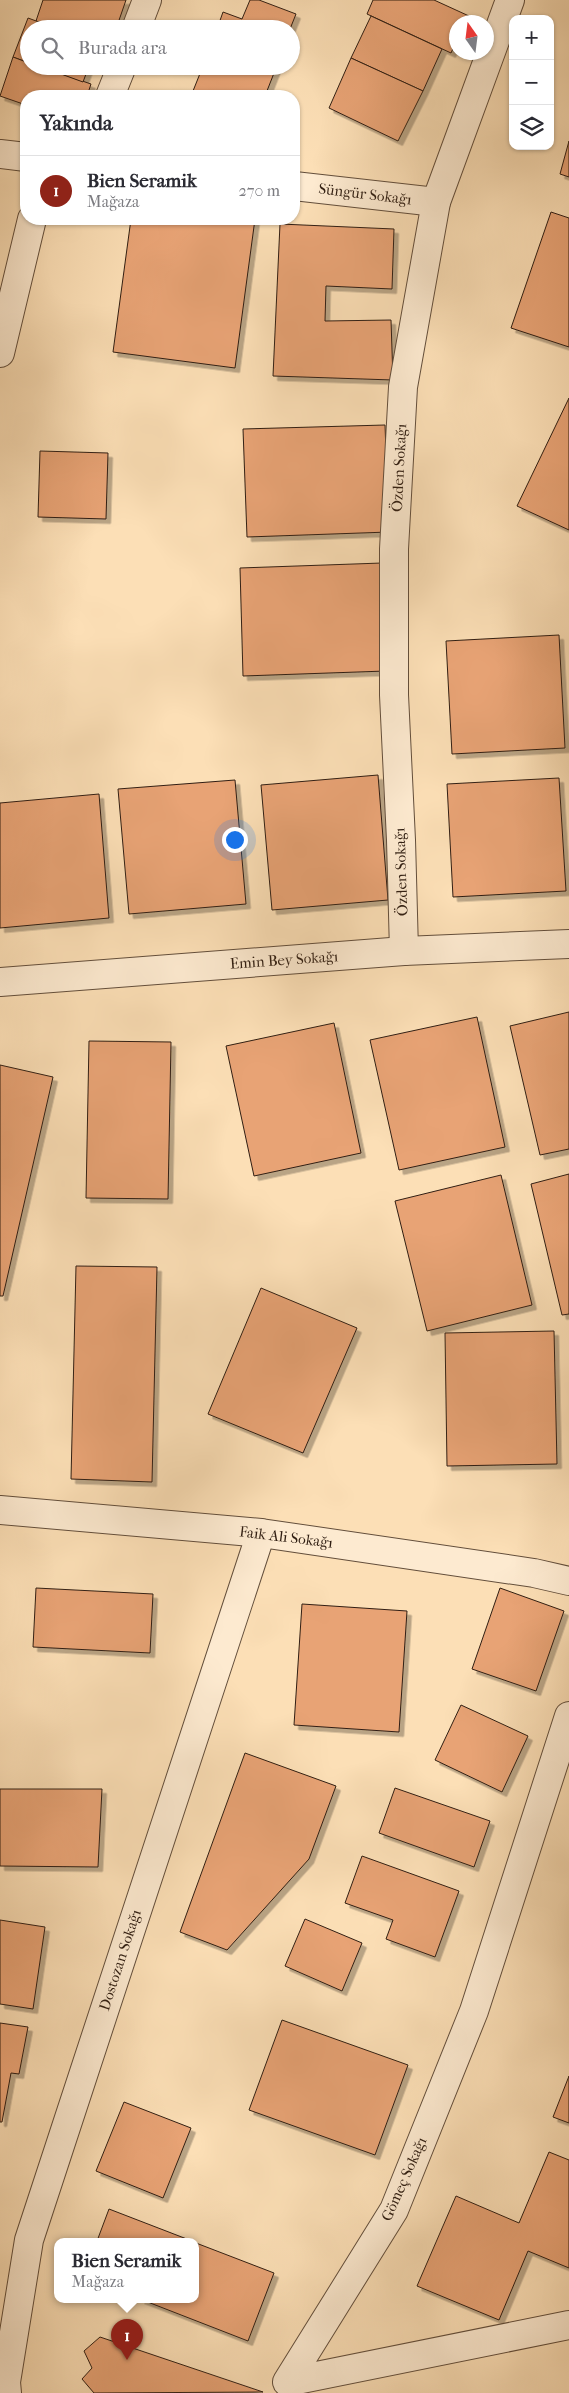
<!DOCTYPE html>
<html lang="tr">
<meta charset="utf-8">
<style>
:root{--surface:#fff;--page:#f2f2f3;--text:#2b2b33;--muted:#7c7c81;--line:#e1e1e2;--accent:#8f2418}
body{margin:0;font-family:"IM FELL French Canon",serif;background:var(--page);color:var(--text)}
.controls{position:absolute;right:15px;top:15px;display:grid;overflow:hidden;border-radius:10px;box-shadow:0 1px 4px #0004}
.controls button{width:45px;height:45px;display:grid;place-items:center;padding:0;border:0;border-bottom:1px solid var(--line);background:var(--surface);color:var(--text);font:25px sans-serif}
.compass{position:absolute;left:449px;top:15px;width:45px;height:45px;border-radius:50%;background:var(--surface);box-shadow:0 1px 4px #0004;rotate:346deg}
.you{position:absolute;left:234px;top:839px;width:18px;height:18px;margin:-12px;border:4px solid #fff;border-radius:50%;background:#1a73e8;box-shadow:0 0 0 8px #1a73e833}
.badge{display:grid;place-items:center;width:32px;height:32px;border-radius:50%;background:var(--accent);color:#fff;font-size:16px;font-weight:700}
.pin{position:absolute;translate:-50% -41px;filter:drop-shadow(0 1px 2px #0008)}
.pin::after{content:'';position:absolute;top:26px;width:18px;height:15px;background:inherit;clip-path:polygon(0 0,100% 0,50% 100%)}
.popup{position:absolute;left:54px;top:2238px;width:145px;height:65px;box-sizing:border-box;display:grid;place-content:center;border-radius:10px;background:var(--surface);filter:drop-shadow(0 1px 4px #0005);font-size:16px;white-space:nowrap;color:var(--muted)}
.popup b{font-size:19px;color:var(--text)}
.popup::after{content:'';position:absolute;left:50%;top:100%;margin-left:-10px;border:10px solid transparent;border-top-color:var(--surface)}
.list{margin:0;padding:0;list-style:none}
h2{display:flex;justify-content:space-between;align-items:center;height:65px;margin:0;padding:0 20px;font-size:21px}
h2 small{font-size:16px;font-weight:400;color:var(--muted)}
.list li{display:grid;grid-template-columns:32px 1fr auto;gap:15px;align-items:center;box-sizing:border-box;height:70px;padding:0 20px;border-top:1px solid var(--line)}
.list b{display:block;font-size:19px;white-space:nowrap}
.list p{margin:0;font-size:16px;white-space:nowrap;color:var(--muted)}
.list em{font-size:16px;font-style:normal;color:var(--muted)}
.icon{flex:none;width:28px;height:28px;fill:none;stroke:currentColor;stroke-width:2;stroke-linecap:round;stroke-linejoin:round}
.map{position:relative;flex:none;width:569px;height:2393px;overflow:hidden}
.search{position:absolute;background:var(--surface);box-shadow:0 1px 4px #0004;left:20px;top:20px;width:280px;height:55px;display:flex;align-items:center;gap:12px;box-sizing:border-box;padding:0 18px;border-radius:28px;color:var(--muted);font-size:19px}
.panel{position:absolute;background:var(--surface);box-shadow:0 1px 4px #0004;left:20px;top:90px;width:280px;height:135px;border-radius:20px}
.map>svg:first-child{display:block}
.building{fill:#e8a375;stroke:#301e12;filter:url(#shadow)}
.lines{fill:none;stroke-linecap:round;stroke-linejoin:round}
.minor-casing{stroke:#634e3b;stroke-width:30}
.minor{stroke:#fdead0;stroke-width:28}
.labels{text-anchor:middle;stroke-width:4;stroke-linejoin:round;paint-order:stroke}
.street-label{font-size:15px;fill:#301e12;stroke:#fdead0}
</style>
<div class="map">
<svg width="569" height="2393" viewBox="0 0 569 2393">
<defs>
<filter id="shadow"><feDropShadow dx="4.5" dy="4.5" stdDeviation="0" flood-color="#0004"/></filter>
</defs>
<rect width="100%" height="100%" fill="#fcdfb6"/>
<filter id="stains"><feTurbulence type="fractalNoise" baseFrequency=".004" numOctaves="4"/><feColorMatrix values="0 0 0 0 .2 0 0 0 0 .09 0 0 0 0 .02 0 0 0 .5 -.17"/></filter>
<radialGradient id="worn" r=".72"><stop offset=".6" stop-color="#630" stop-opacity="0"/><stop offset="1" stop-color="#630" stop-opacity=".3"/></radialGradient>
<!-- building -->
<g class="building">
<polygon points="43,0 126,0 116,29 58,29 36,21"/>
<polygon points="250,0 259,0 296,14 290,29 217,29 223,12 242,19"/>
<polygon points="373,0 434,0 469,16 466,22 456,22 456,42 451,53 367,14"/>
<polygon points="371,16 442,49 423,91 351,58"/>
<polygon points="28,18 58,29 29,29 29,63 13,57"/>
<polygon points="13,57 29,63 29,66 39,66 91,84 87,96 26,96 26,105 0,96"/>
<polygon points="351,58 423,91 398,141 329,108"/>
<polygon points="39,66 89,66 83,82"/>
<polygon points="203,66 273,66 276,68 265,96 191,96"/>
<polygon points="569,141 569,177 560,174"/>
<polygon points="551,212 569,218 569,347 511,328"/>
<polygon points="131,219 255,219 235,368 113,352"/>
<polygon points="280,224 394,229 392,289 326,286 325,321 391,320 393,380 273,376"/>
<polygon points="569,398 569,530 517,506"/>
<polygon points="385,425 389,532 247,537 243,429"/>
<polygon points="40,451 108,453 106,519 38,517"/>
<polygon points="382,563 386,671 243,676 240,568"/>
<polygon points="559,635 565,748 452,754 446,641"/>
<polygon points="378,775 388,900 272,910 261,785"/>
<polygon points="559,778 566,891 453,897 447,784"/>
<polygon points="235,780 246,904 129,914 118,789"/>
<polygon points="99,794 109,918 0,928 0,803"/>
<polygon points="569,1012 569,1149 540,1155 510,1026"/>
<polygon points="477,1017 505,1147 399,1170 370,1040"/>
<polygon points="334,1023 361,1153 254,1176 226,1046"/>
<polygon points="89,1041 171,1042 168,1199 86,1198"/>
<polygon points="0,1065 53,1077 3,1296 0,1296"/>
<polygon points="569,1174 569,1314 562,1315 531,1184"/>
<polygon points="501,1175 532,1305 427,1331 395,1201"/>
<polygon points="76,1266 157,1267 152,1482 71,1479"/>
<polygon points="261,1288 357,1328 303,1453 208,1414"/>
<polygon points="554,1331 557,1464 447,1466 445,1333"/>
<polygon points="36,1588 153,1594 150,1653 33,1647"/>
<polygon points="500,1588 564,1611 536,1691 472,1669"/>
<polygon points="302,1604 407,1611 399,1732 294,1725"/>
<polygon points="461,1705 528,1736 502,1792 435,1760"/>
<polygon points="245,1753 336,1786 309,1859 227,1950 180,1932"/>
<polygon points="395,1788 490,1821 474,1867 379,1833"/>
<polygon points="0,1789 102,1789 98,1867 0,1866"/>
<polygon points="362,1856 459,1891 435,1957 386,1939 393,1920 345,1903"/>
<polygon points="305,1919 362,1943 342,1991 285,1966"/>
<polygon points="0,1920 45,1927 33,2009 0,2004"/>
<polygon points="282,2020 408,2065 375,2155 249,2110"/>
<polygon points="0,2023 28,2027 19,2074 11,2073 2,2122 0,2122"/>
<polygon points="569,2076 569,2123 553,2117"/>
<polygon points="124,2102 191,2128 163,2198 96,2171"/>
<polygon points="549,2152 569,2160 569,2268 528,2251 499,2320 417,2286 456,2196 519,2223"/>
<polygon points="109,2209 192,2241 97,2241"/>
<polygon points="196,2243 274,2273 248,2341 140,2299 196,2299"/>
<polygon points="100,2337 263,2392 94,2393 82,2379 92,2368 84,2351"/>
</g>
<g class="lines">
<!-- minor casing -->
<g class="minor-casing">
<g id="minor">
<polyline points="136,29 147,0"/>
<polyline points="110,96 122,66"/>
<polyline points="0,154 26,157"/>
<polyline points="294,186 436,202"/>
<polyline points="0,353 32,219"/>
<polyline points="404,951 401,840 394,695 394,549 403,387 436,202 510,0"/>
<polyline points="0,982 404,951 569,944"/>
<polyline points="0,1510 261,1533 534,1573 569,1581"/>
<polyline points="569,1716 474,2011 394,2210 287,2382 569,2325"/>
<polyline points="7,2393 6,2382 29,2240 261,1533"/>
</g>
</g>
<!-- minor -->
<use href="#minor" class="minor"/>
</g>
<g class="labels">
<!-- street labels -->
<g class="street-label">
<text transform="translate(365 194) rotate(7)" y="5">Süngür Sokağı</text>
<text transform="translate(399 468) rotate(-87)" y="5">Özden Sokağı</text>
<text transform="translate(401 872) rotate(-92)" y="5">Özden Sokağı</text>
<text transform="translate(284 960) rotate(-4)" y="5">Emin Bey Sokağı</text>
<text transform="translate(286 1537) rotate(7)" y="5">Faik Ali Sokağı</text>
<text transform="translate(120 1960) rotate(-72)" y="5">Dostozan Sokağı</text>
<text transform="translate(404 2179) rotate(-66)" y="5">Gömeç Sokağı</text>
</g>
</g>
<rect width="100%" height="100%" filter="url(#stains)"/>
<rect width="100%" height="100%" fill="url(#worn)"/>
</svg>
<div class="controls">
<button>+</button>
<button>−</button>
<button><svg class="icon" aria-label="layers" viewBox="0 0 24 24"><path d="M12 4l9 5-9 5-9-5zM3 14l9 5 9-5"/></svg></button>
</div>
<svg class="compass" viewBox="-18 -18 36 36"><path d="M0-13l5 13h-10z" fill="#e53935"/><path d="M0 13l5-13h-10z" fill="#7c7c81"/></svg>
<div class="you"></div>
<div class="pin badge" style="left:127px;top:2360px">1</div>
<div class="popup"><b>Bien Seramik</b>Mağaza</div>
<div class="search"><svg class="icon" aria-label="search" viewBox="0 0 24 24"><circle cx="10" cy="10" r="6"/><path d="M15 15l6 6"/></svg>Burada ara</div>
<section class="panel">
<h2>Yakında<small></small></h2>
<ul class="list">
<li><span class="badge">1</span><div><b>Bien Seramik</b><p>Mağaza</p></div><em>270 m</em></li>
</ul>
</section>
</div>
